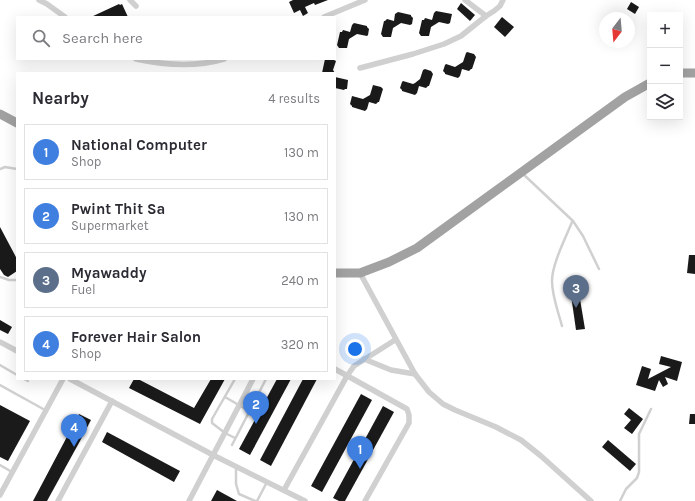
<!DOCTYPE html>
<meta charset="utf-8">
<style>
:root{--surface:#fff;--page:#f7f7f7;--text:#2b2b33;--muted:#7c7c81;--line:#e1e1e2;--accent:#e63946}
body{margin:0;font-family:Karla,sans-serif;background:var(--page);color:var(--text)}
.controls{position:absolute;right:12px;top:12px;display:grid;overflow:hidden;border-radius:0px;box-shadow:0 4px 16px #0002}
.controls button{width:36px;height:36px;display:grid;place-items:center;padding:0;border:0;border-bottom:1px solid var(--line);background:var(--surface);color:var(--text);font:20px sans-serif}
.compass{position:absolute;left:599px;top:12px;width:36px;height:36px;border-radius:50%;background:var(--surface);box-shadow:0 4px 16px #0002;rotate:196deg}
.you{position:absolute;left:355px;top:349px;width:14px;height:14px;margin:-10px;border:3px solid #fff;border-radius:50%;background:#1a73e8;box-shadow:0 0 0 6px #1a73e833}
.badge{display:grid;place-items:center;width:26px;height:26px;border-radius:50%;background:var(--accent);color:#fff;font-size:13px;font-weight:700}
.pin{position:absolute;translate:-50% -33px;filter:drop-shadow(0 1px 2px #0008)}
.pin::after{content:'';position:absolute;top:21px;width:14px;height:12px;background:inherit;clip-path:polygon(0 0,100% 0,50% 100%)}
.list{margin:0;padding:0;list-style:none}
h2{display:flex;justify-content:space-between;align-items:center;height:52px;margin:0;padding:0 16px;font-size:17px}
h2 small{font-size:13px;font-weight:400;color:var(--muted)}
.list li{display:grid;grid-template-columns:26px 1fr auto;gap:12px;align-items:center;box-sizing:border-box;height:56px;margin:0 8px 8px;padding:0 8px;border:1px solid var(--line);border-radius:0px}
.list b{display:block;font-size:15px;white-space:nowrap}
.list p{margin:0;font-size:13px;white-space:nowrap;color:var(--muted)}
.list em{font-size:13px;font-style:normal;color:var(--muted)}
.icon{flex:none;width:22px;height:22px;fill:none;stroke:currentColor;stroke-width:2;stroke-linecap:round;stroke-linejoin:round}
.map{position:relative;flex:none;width:695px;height:501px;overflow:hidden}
.search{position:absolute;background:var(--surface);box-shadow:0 4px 16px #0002;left:16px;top:16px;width:320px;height:44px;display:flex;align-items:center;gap:10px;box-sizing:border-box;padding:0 14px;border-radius:0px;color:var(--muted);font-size:15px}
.panel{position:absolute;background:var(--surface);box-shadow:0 4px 16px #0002;left:16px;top:72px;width:320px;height:308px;border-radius:0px}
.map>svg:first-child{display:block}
.building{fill:#1a1a1a}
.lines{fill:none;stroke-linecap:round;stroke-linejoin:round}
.service{stroke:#d0d0d0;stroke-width:2.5}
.minor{stroke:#d0d0d0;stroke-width:5.5}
.trunk{stroke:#a2a2a2;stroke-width:9}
</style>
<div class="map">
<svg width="695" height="501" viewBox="0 0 695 501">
<rect width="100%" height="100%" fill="#fff"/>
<!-- building -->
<g class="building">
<polygon points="293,0 328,0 315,5 314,3 305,7 308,13 303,16 300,10 294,13 289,2"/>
<polygon points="631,2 639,7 635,14 627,9"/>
<polygon points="461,3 475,15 470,21 457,9"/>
<polygon points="119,4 120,5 122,4 128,17 91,17"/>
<polygon points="436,11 452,14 450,23 448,24 439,22 431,27 429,36 421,36 419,33 422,20 424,20 425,18 432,20 434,13"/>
<polygon points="398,12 411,15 411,16 413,18 412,24 410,25 401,23 393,28 391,37 383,37 381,34 384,21 385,21 387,19 394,21 395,14"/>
<polygon points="502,17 514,27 505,37 494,27"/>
<polygon points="354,23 367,26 367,27 369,29 368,35 367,36 357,34 349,39 347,48 339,48 337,45 340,32 342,32 343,30 350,32 352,25"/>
<polygon points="467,52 474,54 476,57 472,69 471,69 469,71 462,69 460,76 458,78 445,74 445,73 443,71 445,65 446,64 455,67 463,62 466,53"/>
<polygon points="325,59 335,59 334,60 336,61 333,70 335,73 322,73"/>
<polygon points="425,69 431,71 433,74 429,86 428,86 426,88 419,86 417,93 415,95 402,91 402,90 400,88 402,82 403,81 413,84 415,83 420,79 423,70"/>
<polygon points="335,77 348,80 347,89 345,89 344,90 335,88"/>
<polygon points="373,85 381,87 383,89 379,102 378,102 376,104 369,102 367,109 365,111 352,107 352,106 350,104 352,96 363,99 370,95"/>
<polygon points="0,227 17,259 17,271 8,277 4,275 0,269"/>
<polygon points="689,255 695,255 695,274 687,273"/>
<polygon points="578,287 585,329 576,330 570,288"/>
<polygon points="0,320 12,327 8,334 0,330"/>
<polygon points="661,356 682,362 677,381 665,377 668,384 663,387 659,380 655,391 636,385 642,366 651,369 648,379 671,367 659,364"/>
<polygon points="134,379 138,379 194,408 211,379 225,379 200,424 129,388"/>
<polygon points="277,379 291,379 250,455 239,449"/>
<polygon points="303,379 317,379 271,466 260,460"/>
<polygon points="361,394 372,400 322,492 311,486"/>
<polygon points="0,405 30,421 8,461 0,457"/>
<polygon points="383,406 394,412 345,501 339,501 333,498"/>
<polygon points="629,408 643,419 632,434 624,428 631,420 624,414"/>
<polygon points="79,414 91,420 80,441 47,501 33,501"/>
<polygon points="690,414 695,414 695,424 689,424"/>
<polygon points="107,432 180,471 174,482 102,442"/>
<polygon points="608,440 636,464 630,471 602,447"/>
<polygon points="217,490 237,501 211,501"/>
</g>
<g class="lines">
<!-- service -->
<g class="service">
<polyline points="0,169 5,167 17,169"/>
<polyline points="522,173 573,221 583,236 599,269"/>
<polyline points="0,277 9,280 17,280"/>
<path d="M562,326C558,311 552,296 552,281C552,264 566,237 572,222"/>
<polyline points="0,365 17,375"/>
<polyline points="24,379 28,381"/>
<polyline points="235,379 212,419 212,423 225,433 235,438"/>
<polyline points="0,385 45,410"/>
<polyline points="225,397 249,411"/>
<polyline points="232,445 266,379"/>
<polyline points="0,465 12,472"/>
<polyline points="236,467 236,484 239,494 255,501"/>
<polyline points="257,501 267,482"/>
<polyline points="620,501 626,489 637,478 639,472 639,434 651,409"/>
</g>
<!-- minor -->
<g class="minor">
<polyline points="39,0 47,4 65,17"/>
<polyline points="130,0 136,6"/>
<polyline points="465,0 486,16"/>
<polyline points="324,17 365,0"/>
<path d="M136,59C164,65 197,67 224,59"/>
<polyline points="360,68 413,54 444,44 461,36 486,16 494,11 500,6 503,0"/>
<polyline points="360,273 415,374 429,392 443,404 455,410 496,427 521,440 541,456 591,501"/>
<polyline points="0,342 17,351"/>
<polyline points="364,359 391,370 415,374"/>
<polyline points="335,369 407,409 409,415 409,423 365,501"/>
<polyline points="70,379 213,455 305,501"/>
<polyline points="284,490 347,376 354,366 395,340"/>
<polyline points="0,495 63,379"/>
<polyline points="58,501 112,401"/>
<polyline points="189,501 253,379"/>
</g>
<!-- trunk -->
<g class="trunk">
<polyline points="680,73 695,73"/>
<polyline points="0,114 17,123"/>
<polyline points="335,273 360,273 389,262 417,248 625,97 650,83"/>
</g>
</g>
</svg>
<div class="controls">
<button>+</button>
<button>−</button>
<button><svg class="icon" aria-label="layers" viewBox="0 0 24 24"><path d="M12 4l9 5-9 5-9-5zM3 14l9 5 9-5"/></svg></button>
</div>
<svg class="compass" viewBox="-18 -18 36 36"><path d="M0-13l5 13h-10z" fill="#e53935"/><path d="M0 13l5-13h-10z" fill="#7c7c81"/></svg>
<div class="you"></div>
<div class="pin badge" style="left:360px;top:469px;background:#3f7fe0">1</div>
<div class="pin badge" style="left:256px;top:424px;background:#3f7fe0">2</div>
<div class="pin badge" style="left:576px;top:308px;background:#5c6f8a">3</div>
<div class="pin badge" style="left:74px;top:447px;background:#3f7fe0">4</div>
<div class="search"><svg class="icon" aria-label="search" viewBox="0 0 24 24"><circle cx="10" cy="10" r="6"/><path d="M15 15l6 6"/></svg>Search here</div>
<section class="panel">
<h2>Nearby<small>4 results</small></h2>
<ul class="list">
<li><span class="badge" style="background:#3f7fe0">1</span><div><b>National Computer</b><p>Shop</p></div><em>130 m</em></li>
<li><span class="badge" style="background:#3f7fe0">2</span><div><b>Pwint Thit Sa</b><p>Supermarket</p></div><em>130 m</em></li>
<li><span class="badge" style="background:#5c6f8a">3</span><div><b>Myawaddy</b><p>Fuel</p></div><em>240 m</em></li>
<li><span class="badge" style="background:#3f7fe0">4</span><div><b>Forever Hair Salon</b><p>Shop</p></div><em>320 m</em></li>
</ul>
</section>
</div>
